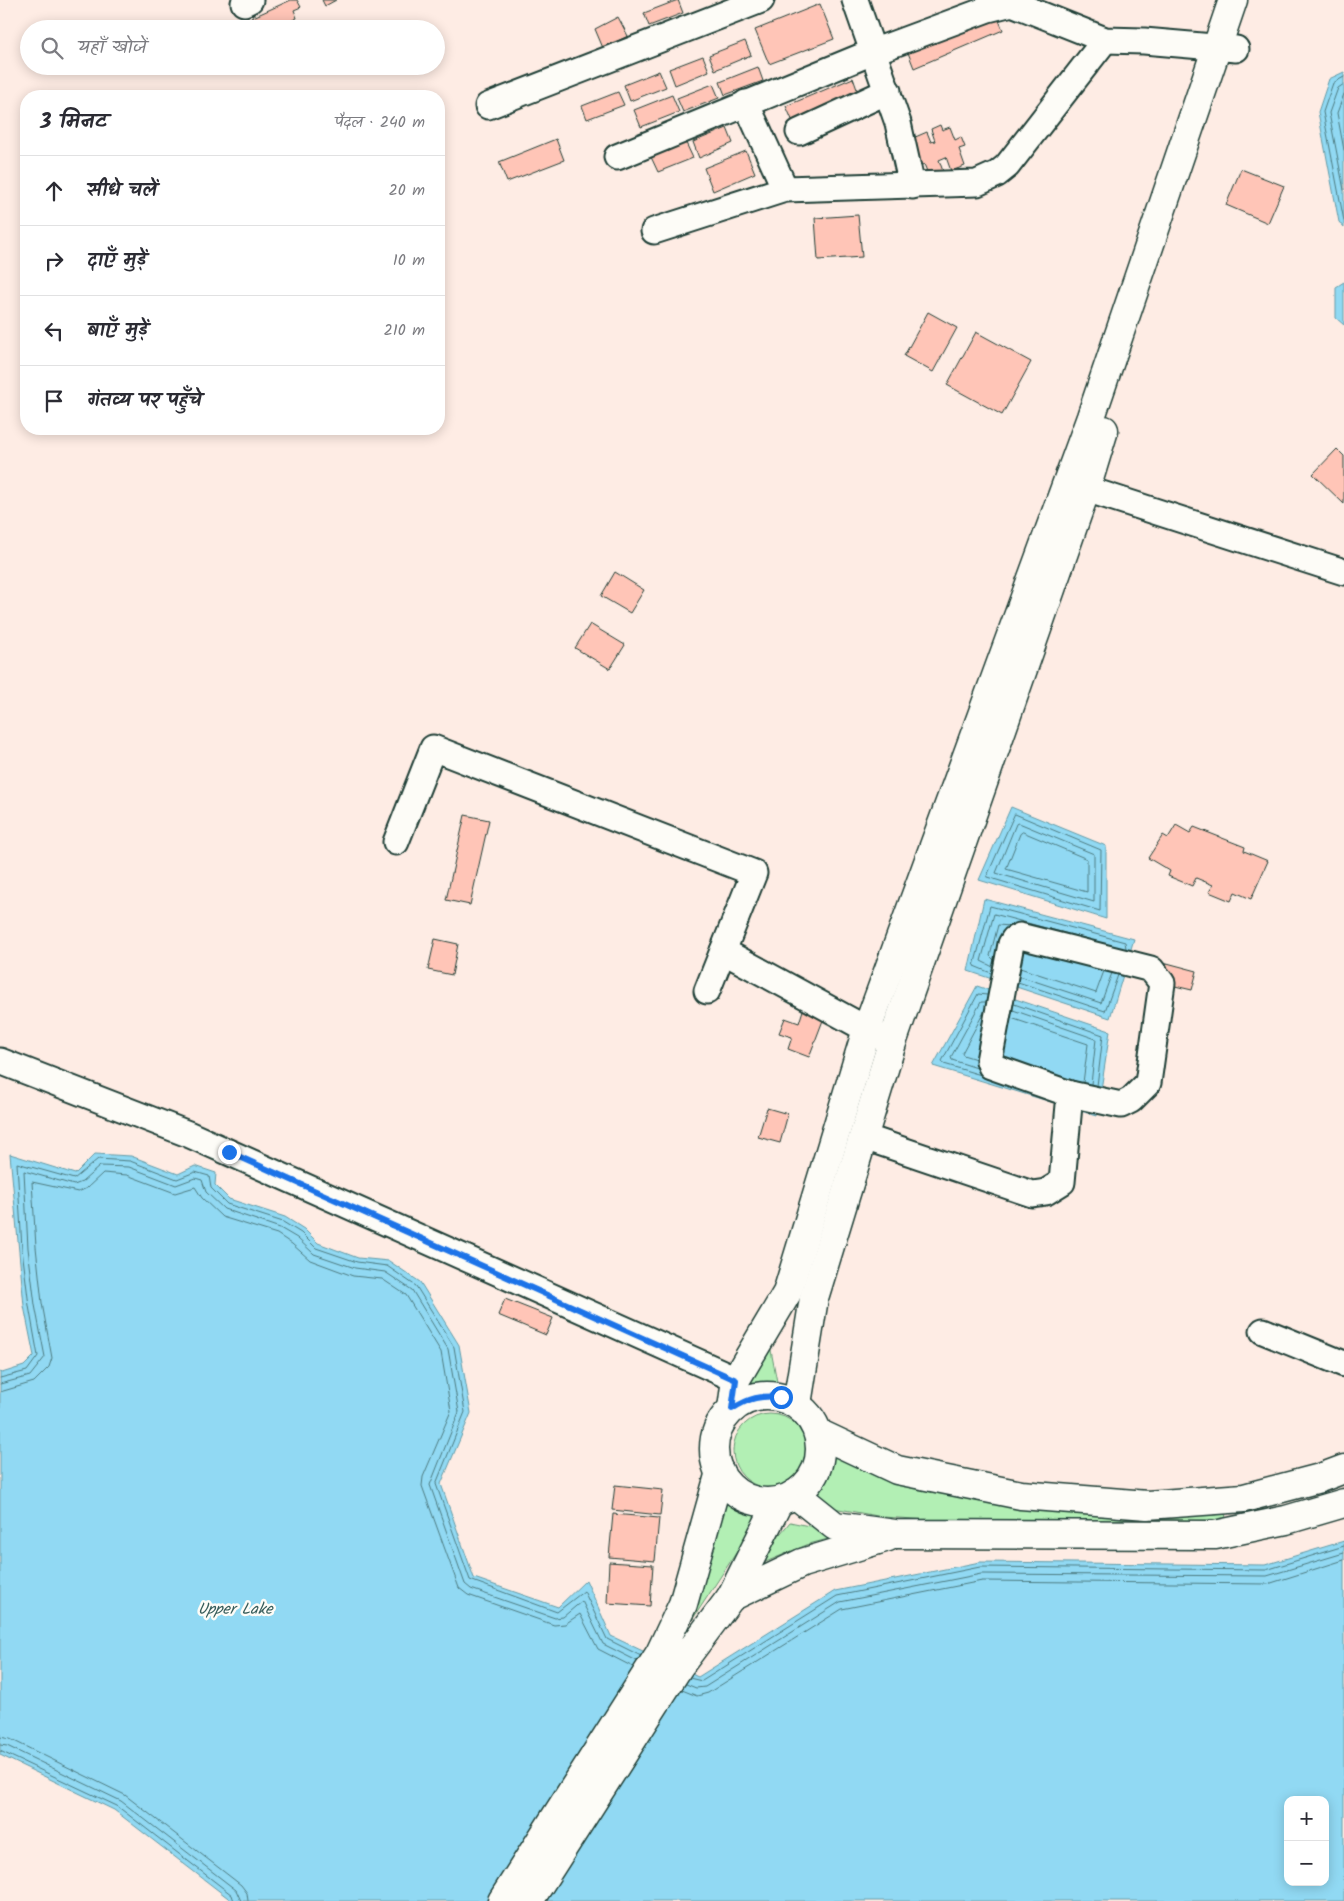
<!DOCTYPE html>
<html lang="hi">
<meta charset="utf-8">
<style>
:root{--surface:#fff;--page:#f2f2f3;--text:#2b2b33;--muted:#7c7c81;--line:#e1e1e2}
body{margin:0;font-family:Kalam,"Playpen Sans Deva",sans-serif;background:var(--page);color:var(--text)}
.controls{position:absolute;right:15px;bottom:15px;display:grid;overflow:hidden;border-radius:10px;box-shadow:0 2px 12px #0003}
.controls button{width:45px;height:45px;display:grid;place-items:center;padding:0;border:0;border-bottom:1px solid var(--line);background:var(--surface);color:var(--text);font:25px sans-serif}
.stop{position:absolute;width:15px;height:15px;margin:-11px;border:4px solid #1a73e8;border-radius:50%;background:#fff}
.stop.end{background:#1a73e8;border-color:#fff;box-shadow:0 1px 5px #0008}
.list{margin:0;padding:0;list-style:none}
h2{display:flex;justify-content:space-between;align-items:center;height:65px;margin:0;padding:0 20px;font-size:21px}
h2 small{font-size:16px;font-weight:400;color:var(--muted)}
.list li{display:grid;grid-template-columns:32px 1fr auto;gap:15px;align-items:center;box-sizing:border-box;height:70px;padding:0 20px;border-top:1px solid var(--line)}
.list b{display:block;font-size:19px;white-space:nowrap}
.list em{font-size:16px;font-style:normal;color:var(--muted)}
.icon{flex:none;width:28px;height:28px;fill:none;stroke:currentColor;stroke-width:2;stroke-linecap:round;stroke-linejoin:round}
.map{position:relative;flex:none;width:1344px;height:1901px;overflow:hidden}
.search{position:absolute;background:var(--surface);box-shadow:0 2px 12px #0003;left:20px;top:20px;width:425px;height:55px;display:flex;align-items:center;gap:12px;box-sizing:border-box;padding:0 18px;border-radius:28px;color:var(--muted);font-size:19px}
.panel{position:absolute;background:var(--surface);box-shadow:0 2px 12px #0003;left:20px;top:90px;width:425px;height:345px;border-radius:20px}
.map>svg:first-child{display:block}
.green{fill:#b2efb4;stroke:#689674}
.water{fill:#91d9f3;stroke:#639ba7;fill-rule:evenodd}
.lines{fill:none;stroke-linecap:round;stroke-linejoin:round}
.shore{stroke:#4d7b80;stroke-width:1}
.building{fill:#ffc5b7;stroke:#1f3d34}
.minor-casing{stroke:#1f3d34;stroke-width:29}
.major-casing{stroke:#1f3d34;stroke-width:31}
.minor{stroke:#fdfcf7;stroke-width:25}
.major{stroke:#fdfcf7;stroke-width:28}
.route{stroke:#1a73e8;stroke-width:6}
.labels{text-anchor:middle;stroke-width:5;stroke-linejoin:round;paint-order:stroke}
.water-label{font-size:16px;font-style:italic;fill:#365c5a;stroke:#fdfcf7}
</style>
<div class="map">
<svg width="1344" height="1901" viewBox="0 0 1344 1901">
<rect width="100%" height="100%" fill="#feece4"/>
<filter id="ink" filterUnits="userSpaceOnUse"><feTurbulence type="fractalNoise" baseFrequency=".02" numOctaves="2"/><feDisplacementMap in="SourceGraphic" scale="10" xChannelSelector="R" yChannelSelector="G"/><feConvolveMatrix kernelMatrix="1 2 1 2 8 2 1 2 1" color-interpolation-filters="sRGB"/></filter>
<g filter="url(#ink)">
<!-- green -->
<g class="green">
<polygon points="769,1340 778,1387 760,1389 745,1381"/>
<circle cx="770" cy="1451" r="37"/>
<polygon points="833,1455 900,1485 1024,1507 1225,1508 1226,1522 993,1524 883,1517 806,1503"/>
<polygon points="723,1496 734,1505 764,1515 736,1553 677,1643"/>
<polygon points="790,1522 847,1534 809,1544 756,1566 756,1563"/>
</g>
<!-- water -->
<g class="water">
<polygon points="1344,72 1344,228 1339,222 1318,112 1329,79"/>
<polygon points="1344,282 1344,325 1336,318 1336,287"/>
<polygon points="1011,807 1106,846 1106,919 979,880"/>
<polygon points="984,899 1134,939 1110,1018 968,971"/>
<polygon points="977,986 1110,1031 1097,1116 933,1066"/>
<path d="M10,1154L75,1174L95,1154L131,1156L178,1174L195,1166L216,1173L215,1185L229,1199L285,1217L304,1229L318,1243L358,1258L389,1261L420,1282L459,1345L471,1413L441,1484L474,1578L558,1607L586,1580L611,1636L698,1677L835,1591L980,1562L1265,1565L1344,1541V1901H232L114,1810L0,1755V1372L2,1373L24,1366L34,1356L24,1306ZM1288,1800H1325V1882H1288Z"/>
</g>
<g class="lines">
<!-- shore -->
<g class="shore">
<polyline points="1344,77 1333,83 1323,112 1344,221"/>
<polyline points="1344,84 1338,88 1329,113 1344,190"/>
<polyline points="1344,94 1337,113 1344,150"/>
<polygon points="1015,814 1101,850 1100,911 987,877"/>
<polygon points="1019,823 1094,854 1094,902 996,873 1016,824"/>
<polygon points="1023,832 1087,859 1087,892 1006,869 1020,834"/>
<polyline points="994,960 990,956 998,925 1010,926"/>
<polyline points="993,967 981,961 994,914 1098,942"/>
<polyline points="1020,968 1096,993 1104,971"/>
<polyline points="991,973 974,966 990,906 1125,942 1126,948"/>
<polyline points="1019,976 1101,1003 1112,973"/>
<polyline points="1018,982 1105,1011 1118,975"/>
<polyline points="1014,1004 1103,1035 1097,1086"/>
<polyline points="1013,1010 1096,1039 1091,1084"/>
<polyline points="1011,1018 1088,1044 1083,1083"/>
<polyline points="976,1059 963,1055 962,1053 984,1012"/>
<polyline points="977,1068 952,1060 951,1057 981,1002 986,1002"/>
<polyline points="981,1075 944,1064 942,1061 978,994 987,995"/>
<polyline points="0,1378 27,1371 38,1356 29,1306 22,1249 17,1163 74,1179 98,1159 130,1161 177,1179 195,1172 209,1176 211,1188 227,1204 283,1222 301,1233 316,1248 357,1262 387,1266 416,1286 454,1347 465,1412 436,1484 470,1580 557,1612 584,1591 607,1639 641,1656"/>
<polyline points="0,1384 30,1376 45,1357 35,1305 28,1248 24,1171 74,1185 82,1182 100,1166 129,1167 176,1185 195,1178 202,1180 206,1192 224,1209 280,1228 297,1238 314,1254 355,1268 385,1272 412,1290 448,1349 459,1412 430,1485 465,1584 471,1589 555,1618 563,1617 582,1601 603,1644 637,1661"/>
<polyline points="0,1392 34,1382 49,1367 52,1358 42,1303 36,1247 32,1182 78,1192 87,1188 103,1173 127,1175 175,1193 195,1187 202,1198 222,1217 277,1234 292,1244 310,1260 353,1276 382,1279 406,1295 441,1352 451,1411 423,1477 422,1486 459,1588 468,1595 554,1625 565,1624 580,1614 598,1649 633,1667"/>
<polyline points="689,1678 702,1681 837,1596 980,1567 1266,1570 1344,1546"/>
<polyline points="686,1684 696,1688 705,1687 840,1602 981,1574 1267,1576 1344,1553"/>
<polyline points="682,1690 697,1696 708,1693 842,1609 982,1581 1268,1584 1344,1560"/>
<polyline points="0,1737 10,1739 125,1795 241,1885 247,1893 248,1901"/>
<polyline points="0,1745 7,1746 121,1801 236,1890 241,1901"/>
<polyline points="0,1751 117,1806 232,1895 234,1901"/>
</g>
</g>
<!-- building -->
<g class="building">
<polygon points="291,0 297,0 301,7 294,10 297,18 274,29 265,29 263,25 256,28 251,18"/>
<polygon points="322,0 336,0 325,6"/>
<polygon points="678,0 683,13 649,26 644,13"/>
<polygon points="820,4 834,39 769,64 755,30"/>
<polygon points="996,13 1003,30 914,68 907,50"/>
<polygon points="618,17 628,36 603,48 595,29"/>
<polygon points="745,41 751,55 715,70 709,55"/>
<polygon points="703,56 709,71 675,85 669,69"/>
<polygon points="758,67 763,81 725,95 720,82"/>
<polygon points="659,71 666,87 630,101 624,85"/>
<polygon points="853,78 859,95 793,122 786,106"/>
<polygon points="713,84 719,98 683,112 677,98"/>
<polygon points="618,92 624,105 587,119 582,106"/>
<polygon points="672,95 679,112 641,127 634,110"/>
<polygon points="940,125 942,130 950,127 955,140 961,137 965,147 959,149 965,166 951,171 946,157 939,160 944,174 930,179 924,164 920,166 913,138 927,132 931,142 935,141 931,129"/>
<polygon points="727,128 733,143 699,158 693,142"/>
<polygon points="556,139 564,160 507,182 499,162"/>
<polygon points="686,143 693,158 658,172 651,157"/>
<polygon points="746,151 755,173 713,191 704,168"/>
<polygon points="1241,169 1284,186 1268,223 1226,205"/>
<polygon points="858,215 862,257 818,260 815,218"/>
<polygon points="928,312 957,328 933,372 904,356"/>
<polygon points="976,332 1031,362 1002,415 947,385"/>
<polygon points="1337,449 1344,456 1344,504 1313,474"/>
<polygon points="615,572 644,590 630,613 601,596"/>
<polygon points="590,624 625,645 610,669 575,648"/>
<polygon points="465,815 489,820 470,905 446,900"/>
<polygon points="1176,825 1190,833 1194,827 1245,847 1244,851 1268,861 1251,899 1235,892 1231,901 1209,892 1213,885 1196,878 1192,886 1168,876 1170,871 1148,858 1163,835 1168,838"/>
<polygon points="435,939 458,944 452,975 428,970"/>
<polygon points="1167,963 1197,971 1192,990 1162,983"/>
<polygon points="804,1007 825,1015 809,1057 788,1049 792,1037 779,1033 785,1018 799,1023"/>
<polygon points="767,1108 788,1114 780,1143 758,1137"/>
<polygon points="505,1299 553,1318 546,1335 498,1315"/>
<polygon points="615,1485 663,1490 660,1515 612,1510"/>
<polygon points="613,1514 659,1518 655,1561 609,1557"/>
<polygon points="609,1562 653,1565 650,1606 607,1603"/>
</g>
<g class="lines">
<!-- minor casing -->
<g class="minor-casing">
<g id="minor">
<polyline points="855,0 898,123 912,186"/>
<polyline points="244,3 250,0"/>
<polyline points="746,103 785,189"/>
<polyline points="488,106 761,0"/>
<polyline points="799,132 888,91"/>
<polyline points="617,157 875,51 988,9 1012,3 1105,40 1144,41 1236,49"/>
<polyline points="654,231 785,189 977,183 997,174 1007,166 1105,40"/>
<polyline points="1086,489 1344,572"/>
<polyline points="396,842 433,748 754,873 707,991"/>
<polygon points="1020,936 1151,969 1162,983 1148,1083 1131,1100 1121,1105 1070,1094 991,1066 989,1061 1011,944 1014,939"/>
<polyline points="723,951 892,1043"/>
<polyline points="0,1061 188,1134 736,1379"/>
<polyline points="864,1137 1032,1194 1046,1192 1062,1182 1070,1094"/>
<polyline points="1263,1331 1344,1364"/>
</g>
</g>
<!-- major casing -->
<g class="major-casing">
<g id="major">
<circle cx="767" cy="1449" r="53"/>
<polyline points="797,1404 814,1298 892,1043 1086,489 1104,430"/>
<polyline points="732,1409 736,1379 787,1293 867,1029 1091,417 1233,0"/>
<polyline points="818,1433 897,1470 1021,1495 1147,1505 1244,1498 1320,1478 1344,1469"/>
<polyline points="795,1494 835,1526 895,1534 1215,1535 1286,1520 1344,1503"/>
<polyline points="731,1597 802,1563 888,1537"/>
<polyline points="502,1901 660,1653 683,1604 720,1472"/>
<polyline points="529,1901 680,1665 731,1597 779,1501"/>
</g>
</g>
<!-- minor -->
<use href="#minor" class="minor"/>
<!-- major -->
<use href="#major" class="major"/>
</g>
</g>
<g class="lines" filter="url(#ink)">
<!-- route -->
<path class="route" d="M229,1152L736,1380L732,1409C749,1398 761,1395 781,1397"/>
</g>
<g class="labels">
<!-- water labels -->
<g class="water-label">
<text x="235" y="1614">Upper Lake</text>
</g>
</g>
</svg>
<div class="controls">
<button>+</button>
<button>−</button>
</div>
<div class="stop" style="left:781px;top:1397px"></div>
<div class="stop end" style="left:229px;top:1152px"></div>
<div class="search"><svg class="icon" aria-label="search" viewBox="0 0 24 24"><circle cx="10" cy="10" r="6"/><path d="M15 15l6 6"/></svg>यहाँ खोजें</div>
<section class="panel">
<h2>3 मिनट<small>पैदल · 240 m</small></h2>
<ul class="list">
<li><svg class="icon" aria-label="ahead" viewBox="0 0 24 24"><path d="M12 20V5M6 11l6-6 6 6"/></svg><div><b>सीधे चलें</b></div><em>20 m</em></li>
<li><svg class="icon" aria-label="right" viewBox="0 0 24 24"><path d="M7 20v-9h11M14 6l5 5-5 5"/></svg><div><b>दाएँ मुड़ें</b></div><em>10 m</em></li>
<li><svg class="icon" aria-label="left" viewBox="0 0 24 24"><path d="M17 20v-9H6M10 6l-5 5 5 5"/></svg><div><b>बाएँ मुड़ें</b></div><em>210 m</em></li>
<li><svg class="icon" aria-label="arrive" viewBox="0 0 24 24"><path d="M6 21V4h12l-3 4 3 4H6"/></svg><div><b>गंतव्य पर पहुँचे</b></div></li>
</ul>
</section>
</div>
